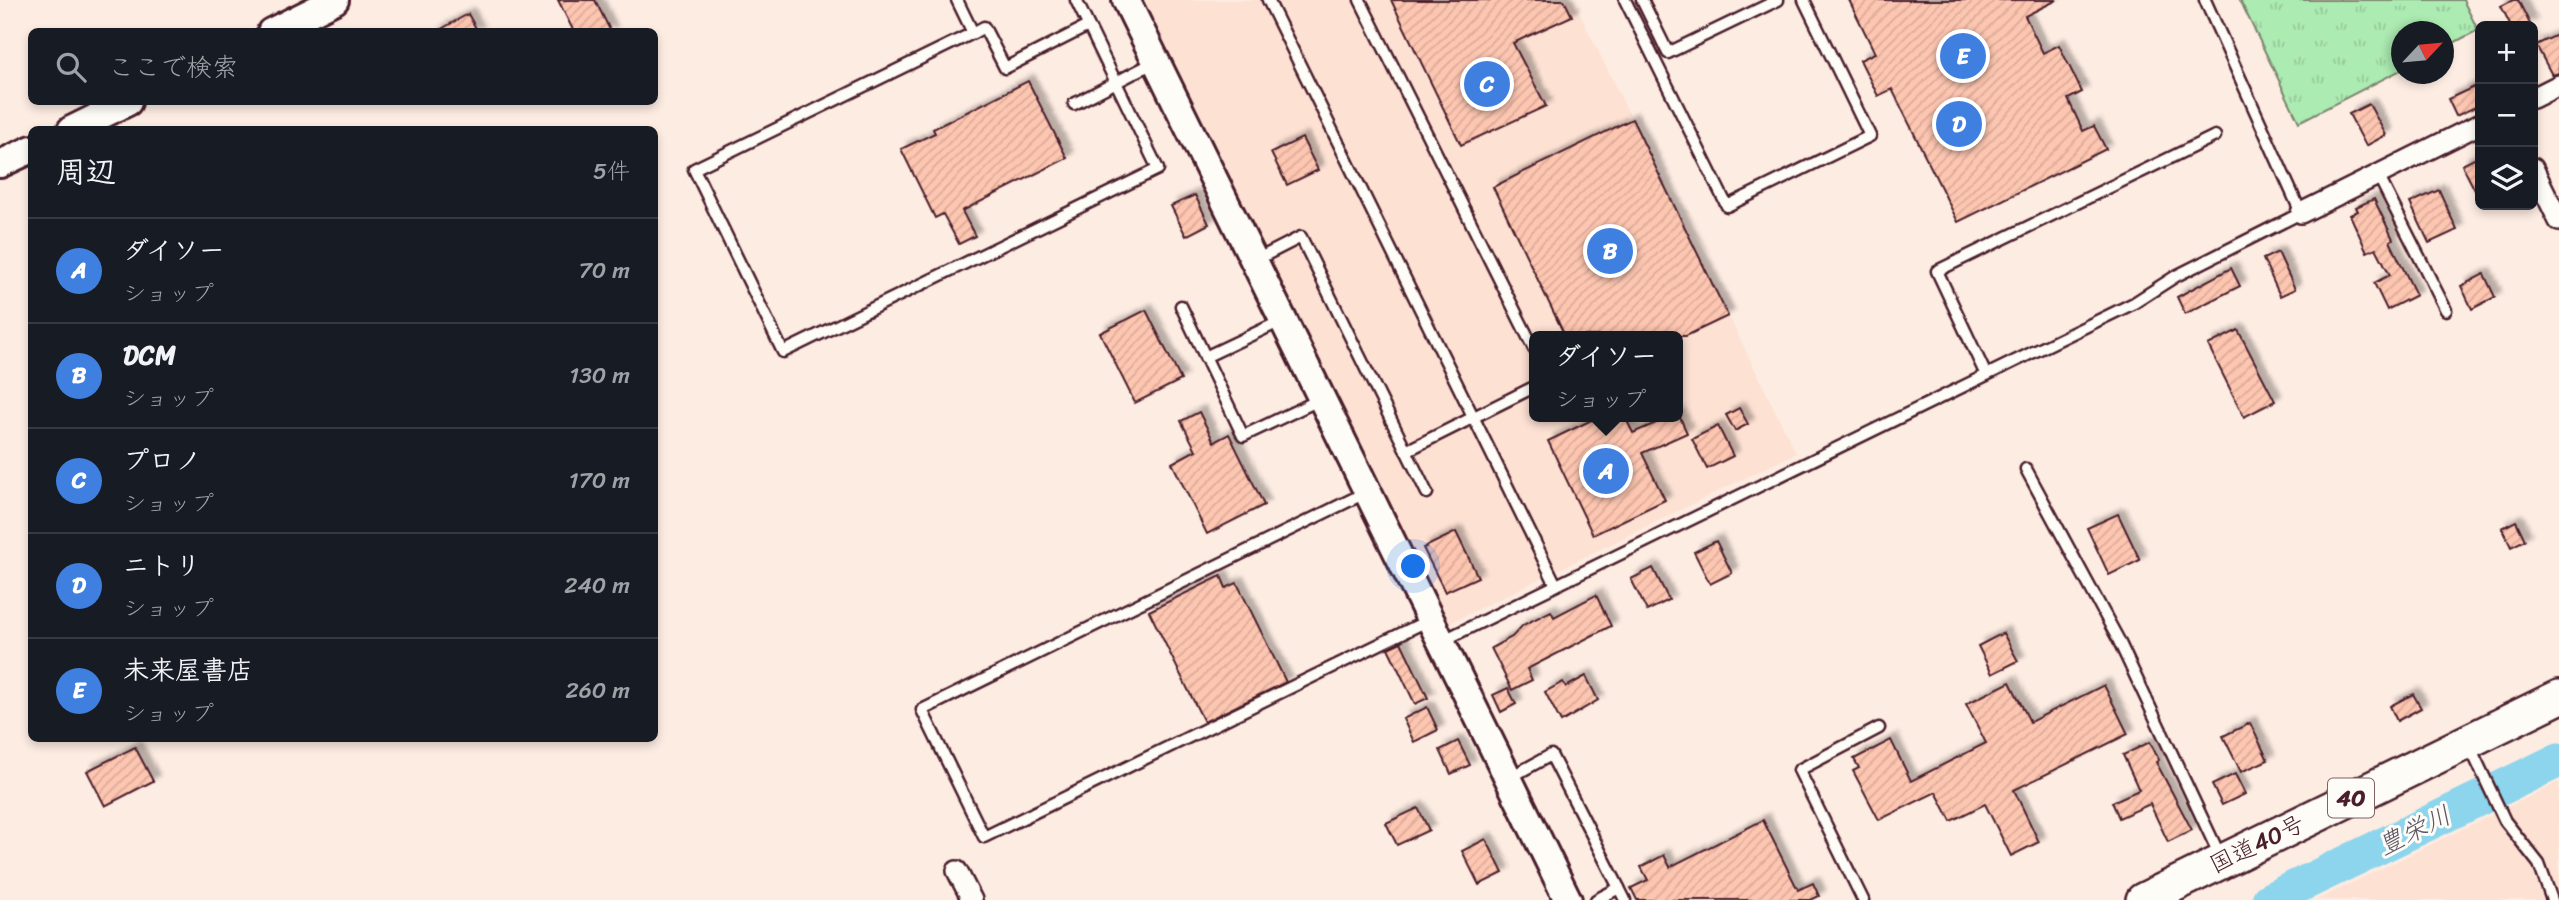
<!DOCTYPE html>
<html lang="ja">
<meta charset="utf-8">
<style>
:root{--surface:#171b24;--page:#20242c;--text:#f1f3f6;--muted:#9ea1a6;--line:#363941;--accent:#a6949b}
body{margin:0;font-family:Sriracha,"Klee One",sans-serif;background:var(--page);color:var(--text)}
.controls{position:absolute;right:21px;top:21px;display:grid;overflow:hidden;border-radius:10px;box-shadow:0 4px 10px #0003}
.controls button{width:63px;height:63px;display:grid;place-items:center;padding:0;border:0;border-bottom:2px solid var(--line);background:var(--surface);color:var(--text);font:35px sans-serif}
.compass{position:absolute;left:2391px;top:21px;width:63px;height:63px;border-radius:50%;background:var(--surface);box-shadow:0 4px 10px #0003;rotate:64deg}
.you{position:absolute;left:1414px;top:567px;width:24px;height:24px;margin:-18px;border:5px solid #fff;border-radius:50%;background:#1a73e8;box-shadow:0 0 0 10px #1a73e833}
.badge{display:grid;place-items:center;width:46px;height:46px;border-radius:50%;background:var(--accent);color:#fff;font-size:23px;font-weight:700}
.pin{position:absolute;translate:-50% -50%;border:4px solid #fff;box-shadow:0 2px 7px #0006}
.popup{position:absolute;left:1529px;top:331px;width:154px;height:91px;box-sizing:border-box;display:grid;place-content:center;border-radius:10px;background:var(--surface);filter:drop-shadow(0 2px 5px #0005);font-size:23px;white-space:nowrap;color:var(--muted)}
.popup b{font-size:26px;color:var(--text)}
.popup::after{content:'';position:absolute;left:50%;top:100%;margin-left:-14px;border:14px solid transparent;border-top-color:var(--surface)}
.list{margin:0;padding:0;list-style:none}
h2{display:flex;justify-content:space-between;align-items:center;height:91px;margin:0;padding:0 28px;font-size:30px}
h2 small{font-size:23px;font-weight:400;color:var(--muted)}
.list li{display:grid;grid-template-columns:46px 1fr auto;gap:21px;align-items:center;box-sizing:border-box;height:105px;padding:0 28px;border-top:2px solid var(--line)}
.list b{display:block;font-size:26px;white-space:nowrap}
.list p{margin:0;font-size:23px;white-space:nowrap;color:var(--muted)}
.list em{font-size:23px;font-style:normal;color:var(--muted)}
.icon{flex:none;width:38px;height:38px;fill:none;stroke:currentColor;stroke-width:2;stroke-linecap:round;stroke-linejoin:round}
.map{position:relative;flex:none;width:2559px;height:900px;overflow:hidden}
.search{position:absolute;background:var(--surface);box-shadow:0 4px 10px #0003;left:28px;top:28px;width:630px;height:77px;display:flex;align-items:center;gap:18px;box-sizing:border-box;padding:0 24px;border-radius:10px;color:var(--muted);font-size:26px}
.panel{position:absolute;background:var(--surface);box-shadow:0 4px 10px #0003;left:28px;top:126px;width:630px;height:616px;border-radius:10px}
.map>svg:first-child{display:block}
.built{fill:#fde1d3;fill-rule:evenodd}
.grass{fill:url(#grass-tufts);stroke:#7b856e;stroke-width:2}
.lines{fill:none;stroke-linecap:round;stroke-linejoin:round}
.river{stroke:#8cd5ed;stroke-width:35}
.building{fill:url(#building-hatch);stroke:#4a1f2b;stroke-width:2;filter:url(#shadow)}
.lane-casing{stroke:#4a1f2b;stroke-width:15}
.street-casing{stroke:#4a1f2b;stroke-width:24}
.secondary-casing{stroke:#4a1f2b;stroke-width:32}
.highway-casing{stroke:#4a1f2b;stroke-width:38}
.lane{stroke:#fdfcf7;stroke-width:10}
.street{stroke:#fdfcf7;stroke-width:19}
.secondary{stroke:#fdfcf7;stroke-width:26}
.highway{stroke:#fdfcf7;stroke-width:33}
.labels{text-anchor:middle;stroke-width:6;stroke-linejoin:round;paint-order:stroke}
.shield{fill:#fdfcf7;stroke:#806168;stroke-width:2}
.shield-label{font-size:23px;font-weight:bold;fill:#4a1f2b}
.street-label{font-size:24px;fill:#4a1f2b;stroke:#fdfcf7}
.water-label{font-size:26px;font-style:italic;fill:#5e5665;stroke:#fdfcf7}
</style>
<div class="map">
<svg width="2559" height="900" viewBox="0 0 2559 900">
<defs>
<pattern id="grass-tufts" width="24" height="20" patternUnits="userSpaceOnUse" patternTransform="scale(1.75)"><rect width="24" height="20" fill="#acebb2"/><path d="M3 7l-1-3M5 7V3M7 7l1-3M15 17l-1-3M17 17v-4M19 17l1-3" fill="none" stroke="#96c999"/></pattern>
<pattern id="building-hatch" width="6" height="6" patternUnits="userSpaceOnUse" patternTransform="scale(1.75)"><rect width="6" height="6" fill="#fdc6b1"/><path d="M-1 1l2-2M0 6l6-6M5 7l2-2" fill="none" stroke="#daaa98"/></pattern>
<filter id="shadow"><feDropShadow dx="6" dy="-6" stdDeviation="2" flood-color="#0004"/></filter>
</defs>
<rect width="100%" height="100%" fill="#fdece2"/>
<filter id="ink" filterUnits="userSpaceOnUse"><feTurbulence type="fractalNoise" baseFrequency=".0143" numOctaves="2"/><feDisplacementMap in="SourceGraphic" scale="14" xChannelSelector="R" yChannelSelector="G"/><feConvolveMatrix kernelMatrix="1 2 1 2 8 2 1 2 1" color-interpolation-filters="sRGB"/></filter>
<g filter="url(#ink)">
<!-- built -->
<g class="built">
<path d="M1144,0H1573L1796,453L1448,624ZM1534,336H1678V417H1534Z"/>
<polygon points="2559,782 2559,900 2317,900"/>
</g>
<!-- grass -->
<polygon class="grass" points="2240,0 2463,0 2478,30 2444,48 2444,32 2402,32 2401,70 2299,122"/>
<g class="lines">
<!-- river -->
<polyline class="river" points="2269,900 2559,760"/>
</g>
<!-- building -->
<g class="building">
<polygon points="558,0 595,0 611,32 574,32"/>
<polygon points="1391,0 1564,0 1572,16 1513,43 1546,106 1461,145"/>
<polygon points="1849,0 2057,0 2025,16 2043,53 2059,45 2082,92 2068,99 2083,131 2094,126 2106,149 1958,222 1892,89 1878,96 1860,60 1875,53"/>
<polygon points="2513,0 2518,0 2531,26 2511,26 2501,6"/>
<polygon points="468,14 478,32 436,32"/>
<polygon points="2559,34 2559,73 2552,75 2536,45"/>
<polygon points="1028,81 1067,158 962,211 975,236 959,244 943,214 935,218 901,149 935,133 933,129"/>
<polygon points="2474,87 2480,105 2456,116 2448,99"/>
<polygon points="2369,104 2386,135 2366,146 2349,114"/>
<polygon points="1632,119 1728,316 1686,336 1565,336 1493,187"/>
<polygon points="1302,138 1318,170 1287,185 1271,153"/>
<polygon points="2480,156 2480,200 2462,165"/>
<polygon points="2439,190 2457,230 2429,243 2410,203"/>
<polygon points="1195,195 1209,224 1186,236 1171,206"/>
<polygon points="2374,199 2393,239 2390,241 2416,295 2387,310 2374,283 2390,275 2376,248 2367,252 2350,215 2358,211 2356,207"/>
<polygon points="2278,252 2295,289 2280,296 2263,259"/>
<polygon points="2231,268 2240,286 2185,314 2177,297"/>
<polygon points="2484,274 2495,297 2472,309 2461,286"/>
<polygon points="1146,310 1181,380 1135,403 1100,333"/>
<polygon points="2238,330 2275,401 2244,417 2208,345"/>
<polygon points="1739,408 1748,424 1735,431 1726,415"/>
<polygon points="1199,412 1214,442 1229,434 1264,505 1207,534 1172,463 1196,450 1181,421"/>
<polygon points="1678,413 1687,433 1642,453 1665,500 1593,535 1548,441 1598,417 1625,417 1633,433 1670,417 1678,417"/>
<polygon points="1718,426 1733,456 1707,469 1692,439"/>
<polygon points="2118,514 2140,560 2109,575 2087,528"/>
<polygon points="2516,521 2525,540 2511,547 2502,528"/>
<polygon points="1456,532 1478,577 1445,592 1423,548"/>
<polygon points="1716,541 1732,573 1710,584 1694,552"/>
<polygon points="1653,568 1669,600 1647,611 1631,579"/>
<polygon points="1221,576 1226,588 1237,583 1286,682 1204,722 1149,611"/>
<polygon points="1596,595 1611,626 1527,669 1532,680 1512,690 1491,648 1512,637 1523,625 1551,611 1554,617"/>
<polygon points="2003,633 2018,661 1992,674 1978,646"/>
<polygon points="1401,642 1428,698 1415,704 1388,648"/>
<polygon points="1586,676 1598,700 1561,722 1545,692 1563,682 1566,687"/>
<polygon points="2010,682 2030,722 2104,685 2128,734 2014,790 2039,842 2011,856 1985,804 1951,821 1936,792 1879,820 1853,771 1859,768 1854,759 1891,740 1911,781 1986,743 1966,704"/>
<polygon points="1508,688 1516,704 1501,712 1493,695"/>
<polygon points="2413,694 2421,708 2397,721 2390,706"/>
<polygon points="1427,707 1438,730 1414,742 1403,719"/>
<polygon points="2250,723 2268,760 2241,772 2223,736"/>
<polygon points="1458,741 1470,765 1451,774 1440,750"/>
<polygon points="2150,742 2159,760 2156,762 2192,830 2168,842 2150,804 2119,818 2112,802 2139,790 2123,755"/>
<polygon points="135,747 153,781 105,806 87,771"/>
<polygon points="2235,774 2245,794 2222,805 2212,785"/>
<polygon points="1418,808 1429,830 1397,845 1386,823"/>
<polygon points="1763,820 1798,890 1813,883 1819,896 1811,900 1637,900 1631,888 1648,880 1641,867 1664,855 1670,867"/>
<polygon points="1486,839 1503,873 1479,885 1462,851"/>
</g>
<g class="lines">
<!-- lane casing -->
<g class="lane-casing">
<g id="lane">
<polyline points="957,0 973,33 694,169 783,352 1158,169 1076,0"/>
<polyline points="1268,0 1556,585"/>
<polyline points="1360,0 1534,349"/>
<polyline points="1625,0 1727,206 1870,136 1804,0"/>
<polyline points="1642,0 1668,53 1778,0"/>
<polyline points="973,33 984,27 1005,68 1088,26"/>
<polyline points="1074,104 1155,62"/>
<polyline points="2378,175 2446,310"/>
<polyline points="1256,260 1301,237 1427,493"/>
<polyline points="1181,306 1243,436 1321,399"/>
<polyline points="1205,357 1283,320"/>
<polyline points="1986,375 1937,271 2215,136"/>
<polyline points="1406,451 1534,387"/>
<polyline points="2026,469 2118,639 2220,856"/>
<polyline points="1367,492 922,710 984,837 1429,620"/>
<polyline points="1442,641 2134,303 2176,276 2301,213 2205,0"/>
<polyline points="2469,745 2505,821 2539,864 2552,900"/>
<polyline points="1509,778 1551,755 1619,888 1596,900"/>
<polyline points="1619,888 1625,900"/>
<polyline points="1863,900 1799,770 1879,728"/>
</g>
</g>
<!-- street casing -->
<g class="street-casing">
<g id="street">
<polyline points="2533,98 2559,85"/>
<polyline points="2533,168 2559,221"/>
<polyline points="2301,213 2480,124"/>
<polyline points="957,871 972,900"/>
</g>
</g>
<!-- secondary casing -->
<g class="secondary-casing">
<g id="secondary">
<polyline points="1126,0 1568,900"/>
<polyline points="271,32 335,0"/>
<polyline points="71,130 128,102"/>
<polyline points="0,164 32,149"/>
</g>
</g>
<!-- highway casing -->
<g class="highway-casing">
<polyline id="highway" points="2143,900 2559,697"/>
</g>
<!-- lane -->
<use href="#lane" class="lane"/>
<!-- street -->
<use href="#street" class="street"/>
<!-- secondary -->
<use href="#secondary" class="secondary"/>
<!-- highway -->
<use href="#highway" class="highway"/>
</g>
</g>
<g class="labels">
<!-- shield labels -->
<rect class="shield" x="2328" y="778.5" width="46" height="39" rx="5"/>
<g class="shield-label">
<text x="2351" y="806">40</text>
</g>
<!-- street labels -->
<g class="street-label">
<text transform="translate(2257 844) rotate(-26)" y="8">国道40号</text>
</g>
<!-- water labels -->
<g class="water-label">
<text transform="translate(2414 830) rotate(-26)" y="9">豊栄川</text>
</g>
</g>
</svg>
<div class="controls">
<button>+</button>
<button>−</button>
<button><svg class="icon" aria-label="layers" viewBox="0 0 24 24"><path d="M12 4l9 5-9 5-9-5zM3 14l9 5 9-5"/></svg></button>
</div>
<svg class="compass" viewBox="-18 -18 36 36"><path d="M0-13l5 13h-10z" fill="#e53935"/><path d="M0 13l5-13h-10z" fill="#9ea1a6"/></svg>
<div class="you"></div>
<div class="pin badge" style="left:1606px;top:471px;background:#3f7fe0">A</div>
<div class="popup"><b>ダイソー</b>ショップ</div>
<div class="pin badge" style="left:1610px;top:251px;background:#3f7fe0">B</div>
<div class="pin badge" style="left:1487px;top:84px;background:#3f7fe0">C</div>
<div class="pin badge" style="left:1959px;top:124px;background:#3f7fe0">D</div>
<div class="pin badge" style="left:1963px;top:56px;background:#3f7fe0">E</div>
<div class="search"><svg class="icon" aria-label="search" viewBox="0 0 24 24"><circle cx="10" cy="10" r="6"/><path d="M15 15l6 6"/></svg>ここで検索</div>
<section class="panel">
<h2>周辺<small>5件</small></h2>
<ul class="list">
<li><span class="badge" style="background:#3f7fe0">A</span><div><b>ダイソー</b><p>ショップ</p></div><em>70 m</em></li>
<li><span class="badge" style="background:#3f7fe0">B</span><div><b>DCM</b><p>ショップ</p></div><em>130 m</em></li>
<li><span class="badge" style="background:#3f7fe0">C</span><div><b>プロノ</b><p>ショップ</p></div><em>170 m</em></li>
<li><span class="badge" style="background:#3f7fe0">D</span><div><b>ニトリ</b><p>ショップ</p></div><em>240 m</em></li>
<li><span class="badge" style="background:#3f7fe0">E</span><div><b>未来屋書店</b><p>ショップ</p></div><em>260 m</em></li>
</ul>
</section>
</div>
